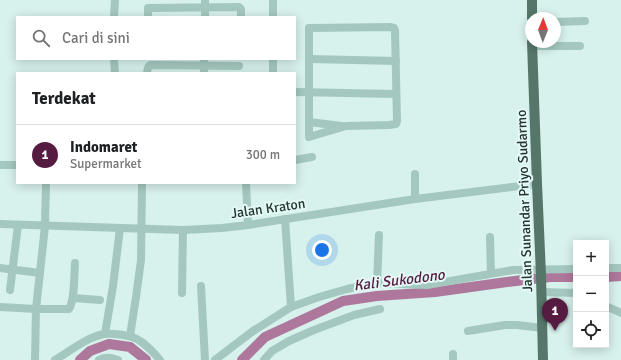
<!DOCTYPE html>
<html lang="id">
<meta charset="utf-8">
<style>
:root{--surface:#fff;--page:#f2f2f2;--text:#202124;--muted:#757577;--line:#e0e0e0;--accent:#551b41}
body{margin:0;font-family:Signika,sans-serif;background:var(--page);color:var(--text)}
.controls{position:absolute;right:12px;bottom:12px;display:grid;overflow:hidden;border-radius:0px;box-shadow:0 2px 10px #0003}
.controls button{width:36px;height:36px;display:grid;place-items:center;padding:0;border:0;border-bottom:1px solid var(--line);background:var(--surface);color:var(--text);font:20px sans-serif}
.compass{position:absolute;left:525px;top:12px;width:36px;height:36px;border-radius:50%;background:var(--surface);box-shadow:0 2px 10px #0003;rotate:1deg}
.you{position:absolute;left:322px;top:250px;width:14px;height:14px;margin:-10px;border:3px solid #fff;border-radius:50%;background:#1a73e8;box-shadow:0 0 0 6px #1a73e833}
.badge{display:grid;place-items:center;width:26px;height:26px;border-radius:50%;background:var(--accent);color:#fff;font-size:13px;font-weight:700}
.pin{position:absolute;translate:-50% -33px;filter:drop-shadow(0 1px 2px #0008)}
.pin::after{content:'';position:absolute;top:21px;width:14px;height:12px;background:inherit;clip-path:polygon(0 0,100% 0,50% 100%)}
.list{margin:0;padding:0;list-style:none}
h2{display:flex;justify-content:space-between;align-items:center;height:52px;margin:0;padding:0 16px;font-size:17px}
h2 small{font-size:13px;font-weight:400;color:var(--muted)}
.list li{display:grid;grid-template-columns:26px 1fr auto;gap:12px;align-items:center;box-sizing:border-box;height:60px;padding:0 16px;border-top:1px solid var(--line)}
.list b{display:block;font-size:15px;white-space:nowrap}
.list p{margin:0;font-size:13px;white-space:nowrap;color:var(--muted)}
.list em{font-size:13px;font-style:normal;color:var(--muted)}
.icon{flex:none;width:22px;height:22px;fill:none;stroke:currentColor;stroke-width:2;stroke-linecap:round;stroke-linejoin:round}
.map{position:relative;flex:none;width:621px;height:360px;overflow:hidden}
.search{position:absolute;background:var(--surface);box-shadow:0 2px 10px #0003;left:16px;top:16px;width:280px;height:44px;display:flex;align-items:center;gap:10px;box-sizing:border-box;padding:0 14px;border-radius:0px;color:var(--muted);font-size:15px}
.panel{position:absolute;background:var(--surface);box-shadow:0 2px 10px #0003;left:16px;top:72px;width:280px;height:112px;border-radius:0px}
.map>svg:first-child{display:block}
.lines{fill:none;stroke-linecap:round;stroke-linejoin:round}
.river{stroke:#ae779c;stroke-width:10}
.minor{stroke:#a4c8bf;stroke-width:8}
.major{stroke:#56766a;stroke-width:10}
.labels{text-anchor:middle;stroke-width:4;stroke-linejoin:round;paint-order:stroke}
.street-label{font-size:14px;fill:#25342e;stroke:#e3f9f5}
.water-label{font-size:15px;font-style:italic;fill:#551b41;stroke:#e3f9f5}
</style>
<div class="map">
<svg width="621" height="360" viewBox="0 0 621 360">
<rect width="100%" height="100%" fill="#d7f1ec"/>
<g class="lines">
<!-- river -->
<g class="river">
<polyline points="606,277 621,276"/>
<polyline points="80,360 90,351 109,344 130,347 146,360"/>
<polyline points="242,360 265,337 343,301 377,296 435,292 507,282 550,277 576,277"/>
</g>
<!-- minor -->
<g class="minor">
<polyline points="114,17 115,0"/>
<polyline points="148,17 148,8 239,7 241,9 241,17"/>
<polyline points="205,17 205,0"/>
<polyline points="273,17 273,0"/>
<polyline points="555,22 585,21"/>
<polygon points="390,27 394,28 395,30 397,121 396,124 389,125 346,126 309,137 309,28"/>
<polyline points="532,46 580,46"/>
<polyline points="114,59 115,73"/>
<polyline points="310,59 396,61"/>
<path d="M147,73C148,69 147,66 151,65L239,66"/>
<polyline points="204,73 204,59"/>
<polyline points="273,73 273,59"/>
<polyline points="295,92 396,94"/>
<polyline points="309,122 342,126"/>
<polyline points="295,160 312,157"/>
<polyline points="0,165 17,165"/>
<polyline points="246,183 248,225"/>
<polyline points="415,199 415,174"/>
<polyline points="285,219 291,307"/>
<polyline points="0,224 183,230 222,228 248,225 415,199 537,184"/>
<polyline points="490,237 491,273"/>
<polyline points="0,268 40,273"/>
<polyline points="606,268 621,268"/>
<polyline points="377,283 379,235"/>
<polyline points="201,286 205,360"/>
<polyline points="10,290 18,225"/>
<polyline points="542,292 576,293"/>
<polyline points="182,293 183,230"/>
<polyline points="73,298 100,300"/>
<polyline points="606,306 621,313"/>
<path d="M0,307L36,309H69C75,300 74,274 75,263"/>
<polyline points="468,331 505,325 517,325 542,328"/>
<polyline points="105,334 113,286 120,228"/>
<polyline points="130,336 136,297 141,260 142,183"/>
<polyline points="35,360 36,309 45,226 46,183"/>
<path d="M55,360C70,351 87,337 104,334C110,333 116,334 123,335C129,336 135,337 140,341C148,346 154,353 160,360"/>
<path d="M99,360C105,356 112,358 118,360"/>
<polyline points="215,360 253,331 291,307 319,297 347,289 377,283 427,285 513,270 576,269"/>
<polyline points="264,360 272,351 289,341 314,330 354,315 380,309"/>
<polyline points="453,360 453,354"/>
</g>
<!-- major -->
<g class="major">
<polyline points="532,0 532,18"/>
<polyline points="532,42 537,184 541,275 543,360"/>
</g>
</g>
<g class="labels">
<!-- street labels -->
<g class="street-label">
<text transform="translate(524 201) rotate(-92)" y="5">Jalan Sunandar Priyo Sudarmo</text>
<text transform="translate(268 208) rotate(-8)" y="5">Jalan Kraton</text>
</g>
<!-- water labels -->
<g class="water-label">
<text transform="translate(399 280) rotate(-7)" y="5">Kali Sukodono</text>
</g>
</g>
</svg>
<div class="controls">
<button>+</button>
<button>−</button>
<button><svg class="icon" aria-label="locate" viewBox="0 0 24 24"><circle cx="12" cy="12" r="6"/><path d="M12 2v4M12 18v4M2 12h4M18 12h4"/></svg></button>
</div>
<svg class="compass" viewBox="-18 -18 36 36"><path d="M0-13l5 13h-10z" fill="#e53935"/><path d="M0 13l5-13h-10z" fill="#757577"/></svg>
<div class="you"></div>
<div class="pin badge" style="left:555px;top:331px">1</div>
<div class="search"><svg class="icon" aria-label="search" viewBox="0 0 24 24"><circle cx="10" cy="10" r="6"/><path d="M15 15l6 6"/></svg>Cari di sini</div>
<section class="panel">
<h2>Terdekat<small></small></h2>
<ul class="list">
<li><span class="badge">1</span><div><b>Indomaret</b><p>Supermarket</p></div><em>300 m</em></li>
</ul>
</section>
</div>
